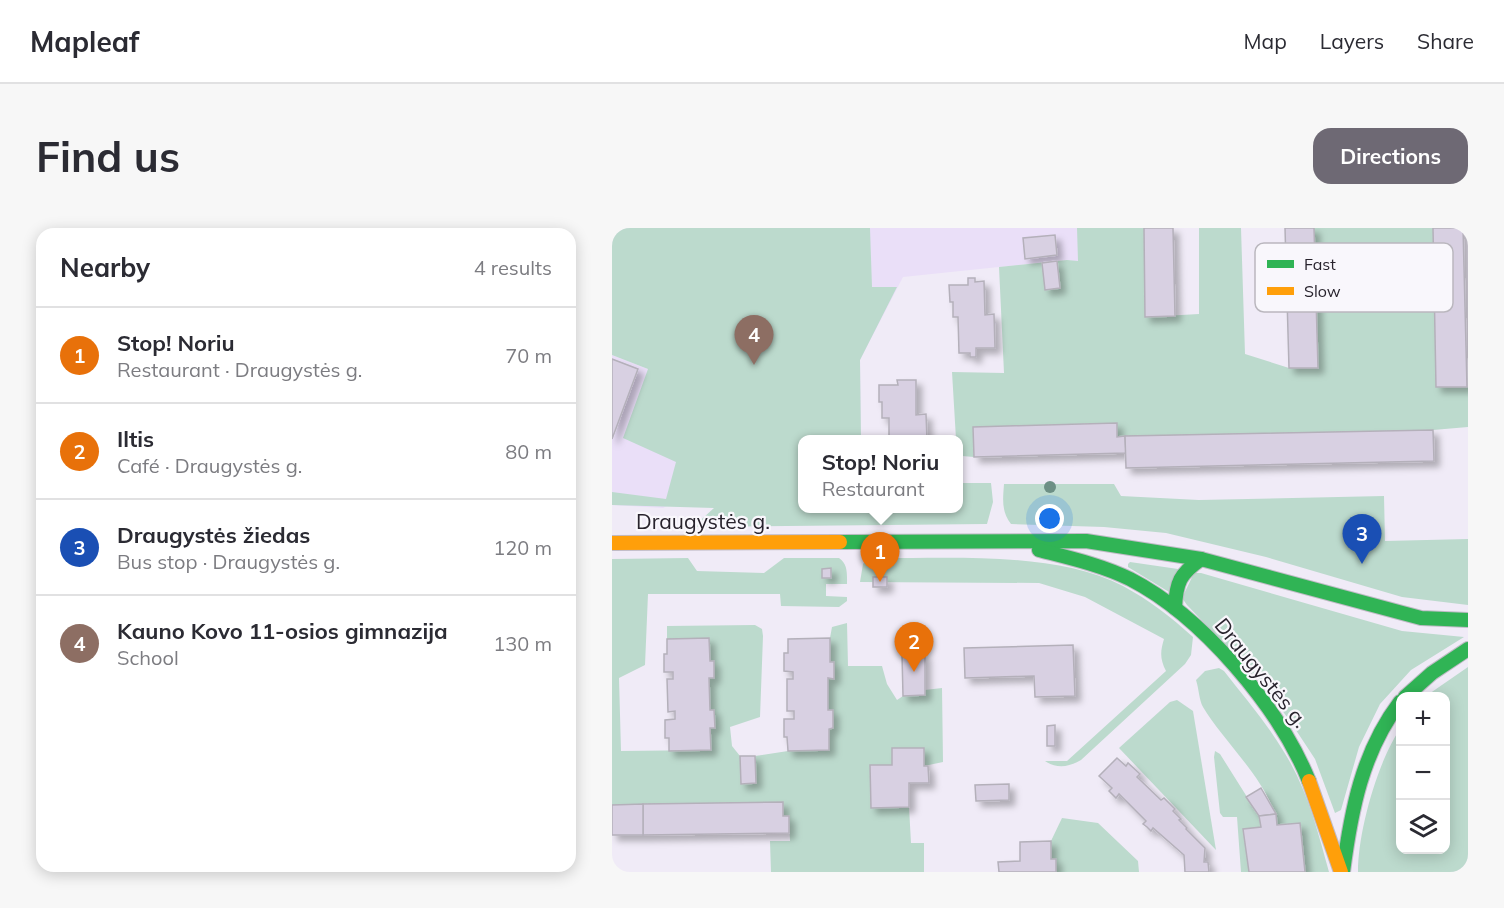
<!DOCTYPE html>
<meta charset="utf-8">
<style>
:root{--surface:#fff;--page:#f7f7f7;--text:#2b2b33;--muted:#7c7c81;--line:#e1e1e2;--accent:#6e6974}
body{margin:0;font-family:Mulish,sans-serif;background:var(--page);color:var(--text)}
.controls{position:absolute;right:18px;bottom:18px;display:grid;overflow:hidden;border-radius:12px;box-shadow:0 3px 15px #0003}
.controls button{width:54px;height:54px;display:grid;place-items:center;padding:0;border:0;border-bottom:2px solid var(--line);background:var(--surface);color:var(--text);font:30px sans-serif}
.you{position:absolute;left:438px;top:291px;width:21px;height:21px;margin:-15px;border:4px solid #fff;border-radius:50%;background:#1a73e8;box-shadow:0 0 0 9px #1a73e833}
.badge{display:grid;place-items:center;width:39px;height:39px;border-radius:50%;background:var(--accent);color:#fff;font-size:20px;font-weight:700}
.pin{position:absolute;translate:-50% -50px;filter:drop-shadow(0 2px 3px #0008)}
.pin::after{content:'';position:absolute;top:32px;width:21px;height:18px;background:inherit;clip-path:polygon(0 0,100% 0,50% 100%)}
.popup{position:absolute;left:186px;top:207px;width:165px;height:78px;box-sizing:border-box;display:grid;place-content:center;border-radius:12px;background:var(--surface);filter:drop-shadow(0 2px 4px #0005);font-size:20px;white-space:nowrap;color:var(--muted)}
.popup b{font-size:22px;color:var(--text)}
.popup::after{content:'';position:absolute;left:50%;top:100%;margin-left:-12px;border:12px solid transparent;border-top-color:var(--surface)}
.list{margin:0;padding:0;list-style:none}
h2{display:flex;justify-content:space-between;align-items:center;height:78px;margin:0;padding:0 24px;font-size:26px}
h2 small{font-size:20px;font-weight:400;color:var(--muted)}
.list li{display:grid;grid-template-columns:39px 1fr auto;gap:18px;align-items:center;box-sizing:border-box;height:96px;padding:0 24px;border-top:2px solid var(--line)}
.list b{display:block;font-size:22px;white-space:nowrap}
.list p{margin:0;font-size:20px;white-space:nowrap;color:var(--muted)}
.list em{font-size:20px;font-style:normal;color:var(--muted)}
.icon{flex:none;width:33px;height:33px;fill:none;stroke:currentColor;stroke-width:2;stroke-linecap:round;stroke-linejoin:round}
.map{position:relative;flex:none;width:856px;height:644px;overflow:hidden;border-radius:18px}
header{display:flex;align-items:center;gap:36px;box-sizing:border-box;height:84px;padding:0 30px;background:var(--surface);border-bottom:2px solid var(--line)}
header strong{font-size:28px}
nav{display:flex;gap:33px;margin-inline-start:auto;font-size:21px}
.intro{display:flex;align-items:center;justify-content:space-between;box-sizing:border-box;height:144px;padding:0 36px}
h1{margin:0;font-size:42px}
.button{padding:15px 27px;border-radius:18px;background:var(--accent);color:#fff;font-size:21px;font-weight:700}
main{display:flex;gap:36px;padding:0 36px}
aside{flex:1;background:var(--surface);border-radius:18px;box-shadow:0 3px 15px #0003}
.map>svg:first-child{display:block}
.built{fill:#eadff8}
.green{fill:#bcdacd}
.building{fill:#d8d0e2;stroke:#b4b0ba;stroke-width:1.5;filter:url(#shadow)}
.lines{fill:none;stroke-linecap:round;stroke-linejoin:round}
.fast-casing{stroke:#c0bbc6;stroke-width:16}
.slow-casing{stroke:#c0bbc6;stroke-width:16}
.fast{stroke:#30b455;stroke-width:14}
.slow{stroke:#ff9f0a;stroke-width:14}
.tree{fill:#6d8f85}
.labels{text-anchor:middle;stroke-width:4.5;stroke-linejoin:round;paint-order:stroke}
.street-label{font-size:21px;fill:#28232d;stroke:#f9f7fc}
.key{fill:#f9f7fc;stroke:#bab7be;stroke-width:1.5}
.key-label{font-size:16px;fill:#28232d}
</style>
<header>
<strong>Mapleaf</strong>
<nav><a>Map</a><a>Layers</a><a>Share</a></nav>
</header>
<div class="intro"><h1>Find us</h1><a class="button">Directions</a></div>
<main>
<aside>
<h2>Nearby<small>4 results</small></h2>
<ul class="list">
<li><span class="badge" style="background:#e8710a">1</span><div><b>Stop! Noriu</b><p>Restaurant · Draugystės g.</p></div><em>70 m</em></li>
<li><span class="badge" style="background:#e8710a">2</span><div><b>Iltis</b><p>Café · Draugystės g.</p></div><em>80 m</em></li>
<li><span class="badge" style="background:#1a4fb4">3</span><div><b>Draugystės žiedas</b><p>Bus stop · Draugystės g.</p></div><em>120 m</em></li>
<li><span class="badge" style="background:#8d6e63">4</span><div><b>Kauno Kovo 11-osios gimnazija</b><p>School</p></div><em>130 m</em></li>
</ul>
</aside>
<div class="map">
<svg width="856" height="644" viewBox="0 0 856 644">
<defs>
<filter id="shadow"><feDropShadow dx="5.5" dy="5.5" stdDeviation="3" flood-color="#0004"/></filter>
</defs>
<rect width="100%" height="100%" fill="#f0ebf7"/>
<!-- built -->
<polygon class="built" points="66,0 513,0 514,42 455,32 291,49 248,132 249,211 190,212 51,280 0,277 0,127 36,141"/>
<!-- green -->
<g class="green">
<polygon points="0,0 258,0 260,59 285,59 248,132 249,211 190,212 190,280 346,280 346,255 379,255 381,274 375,296 81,299 102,280 0,277 0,264 54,271 64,234 11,210 36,141 0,127"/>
<polygon points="465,0 532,0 534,89 587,86 587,0 629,0 633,126 677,140 706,139 702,0 821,0 824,159 856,159 856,199 821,202 505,209 504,195 361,199 362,229 350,228 346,224 346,212 344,211 340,144 392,145 387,39 455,32 466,33"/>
<path d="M392,256H502L509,268L587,272L772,268L773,313L856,311V377L790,369L654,329L554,305L492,299L399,296C389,283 391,271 392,256Z"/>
<path d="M76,330L85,343L152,345L172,330H227C236,336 235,346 235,356H214V368L235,369V373L227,379L169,378L168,366H36L33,437L7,450L9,523L99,522L98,500H103L102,482H98L97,450H102V434L98,433L97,410L55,411V398L143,397L150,401L151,408L148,489L118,499L120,518L128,528L129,556L144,555L143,528L176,523L217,522V501L221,500V482H216V450H222V434H218V410L220,399L235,395L236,438H270L275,456L285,472L291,468L313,467V462L330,460L331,534L312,538V520H280V537H258L259,579H297L299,615H312V644H159L158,613H178L177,588H171L170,574L0,577V331Z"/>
<path d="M256,330C333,331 442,322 511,358C537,372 559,389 581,409L579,427L573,436L469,532C457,539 445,541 433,533H455L554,443C548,431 548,424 552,411L473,369L427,355L248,354L251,336Z"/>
<polygon points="518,334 566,341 557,364 516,339 516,336"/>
<polygon points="582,345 589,345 790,403 852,409 799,442 768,476 747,519 729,582 723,585 703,531 678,493 649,454 575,377 570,370"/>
<path d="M856,439V644H746C746,604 765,535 788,501V622H834V469L814,468Z"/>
<path d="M607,440L612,443C632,469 655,495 672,524C695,560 706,604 717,644H693L688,595L665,597C661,558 611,513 591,479C587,472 587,461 584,452L593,443Z"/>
<polygon points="565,472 581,483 604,622 507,520 558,474"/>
<polygon points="603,523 608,526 647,588 649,599 631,601 637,644 629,644 625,589 611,589 608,585 602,529"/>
<polygon points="450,590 486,595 526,633 527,644 444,644 444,631 439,631 439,613"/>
</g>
<!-- building -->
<g class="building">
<polygon points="532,0 561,0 563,88 533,89"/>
<polygon points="673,0 702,0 706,140 677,140"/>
<polygon points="821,0 851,0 855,159 824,159"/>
<polygon points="443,7 445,27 413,31 411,10"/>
<polygon points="445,33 448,60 433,62 430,35"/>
<polygon points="356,50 363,50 363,54 372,53 373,87 382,86 383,120 364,120 364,129 358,129 358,125 347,125 346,89 341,89 341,74 338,74 337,57 356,57"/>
<polygon points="0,131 26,141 0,211"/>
<polygon points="285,152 304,152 304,187 314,186 315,212 277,212 277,190 270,190 270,174 267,174 267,157 286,157"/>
<polygon points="505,195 505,209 513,208 514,225 362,229 361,199"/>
<polygon points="821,202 822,233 514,240 513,208"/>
<polygon points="219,340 219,350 210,350 210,341"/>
<rect x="261" y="349" width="14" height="10"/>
<polygon points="97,410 98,433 102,433 102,450 97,450 98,482 102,482 103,500 98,500 99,522 57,523 57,510 53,510 53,492 63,491 63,483 56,484 55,451 61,451 61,444 52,444 52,426 55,426 55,411"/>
<polygon points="218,410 218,434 222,434 222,451 216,450 216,482 221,482 221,500 217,501 217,522 176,523 175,509 172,509 172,491 182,491 182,483 175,483 175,451 181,451 181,444 172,443 172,425 176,425 176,411"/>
<polygon points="461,417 463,468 423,469 422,448 353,450 352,420"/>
<polygon points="313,426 313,467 291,468 290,427"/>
<polygon points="443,497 443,518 435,518 435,498"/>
<polygon points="280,520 312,520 312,538 316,538 317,555 297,555 297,579 259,580 258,537 280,537"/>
<polygon points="128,528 143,528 144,555 129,556"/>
<polygon points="505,530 514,538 516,535 528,546 525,549 549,572 552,570 563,581 561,583 569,591 567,592 575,600 574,601 593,620 592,634 596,634 597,644 573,644 572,627 541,600 539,603 535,599 531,596 534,593 507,566 504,570 497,563 500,560 487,548"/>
<polygon points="397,556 397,572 364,573 363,557"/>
<polygon points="649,560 664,586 647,588 634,569"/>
<polygon points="171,574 171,588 177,588 177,605 31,607 31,576"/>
<polygon points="31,576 31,607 0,607 0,577"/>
<polygon points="664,586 665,597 688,595 693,644 637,644 631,601 649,599 647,588"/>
<polygon points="439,613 439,631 444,631 444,644 387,644 386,634 408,633 408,614"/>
</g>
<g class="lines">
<!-- fast casing -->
<g class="fast-casing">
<g id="fast">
<polyline points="228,314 474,313 589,331 809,390 856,392"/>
<path d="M427,322C458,330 489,337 518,351C590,388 667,479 697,553"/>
<path d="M563,380C564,354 568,346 589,331"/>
<polyline points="793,469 820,445 856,421"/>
<path d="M731,644C739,583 750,524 788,474"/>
</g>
</g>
<!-- slow casing -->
<g class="slow-casing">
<g id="slow">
<polyline points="0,315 228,314"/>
<polyline points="697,553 729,644"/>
</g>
</g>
<!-- fast -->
<use href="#fast" class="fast"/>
<!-- slow -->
<use href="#slow" class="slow"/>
</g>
<!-- trees -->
<circle class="tree" cx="438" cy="259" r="6"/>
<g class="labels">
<!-- street labels -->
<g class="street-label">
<text x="91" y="301">Draugystės g.</text>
<text transform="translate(649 445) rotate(51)" y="7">Draugystės g.</text>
</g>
</g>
<!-- legend -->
<rect x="643" y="15" width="198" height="69" rx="9" class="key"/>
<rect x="655" y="32" width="27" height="8" fill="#30b455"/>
<rect x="655" y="59" width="27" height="8" fill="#ff9f0a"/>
<g class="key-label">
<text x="692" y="42">Fast</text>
<text x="692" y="69">Slow</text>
</g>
</svg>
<div class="controls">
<button>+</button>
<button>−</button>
<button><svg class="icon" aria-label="layers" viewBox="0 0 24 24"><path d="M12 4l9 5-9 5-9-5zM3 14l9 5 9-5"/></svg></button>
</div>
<div class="you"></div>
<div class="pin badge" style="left:268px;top:354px;background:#e8710a">1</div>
<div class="popup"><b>Stop! Noriu</b>Restaurant</div>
<div class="pin badge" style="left:302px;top:444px;background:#e8710a">2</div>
<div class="pin badge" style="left:750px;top:336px;background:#1a4fb4">3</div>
<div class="pin badge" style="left:142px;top:137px;background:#8d6e63">4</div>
</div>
</main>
